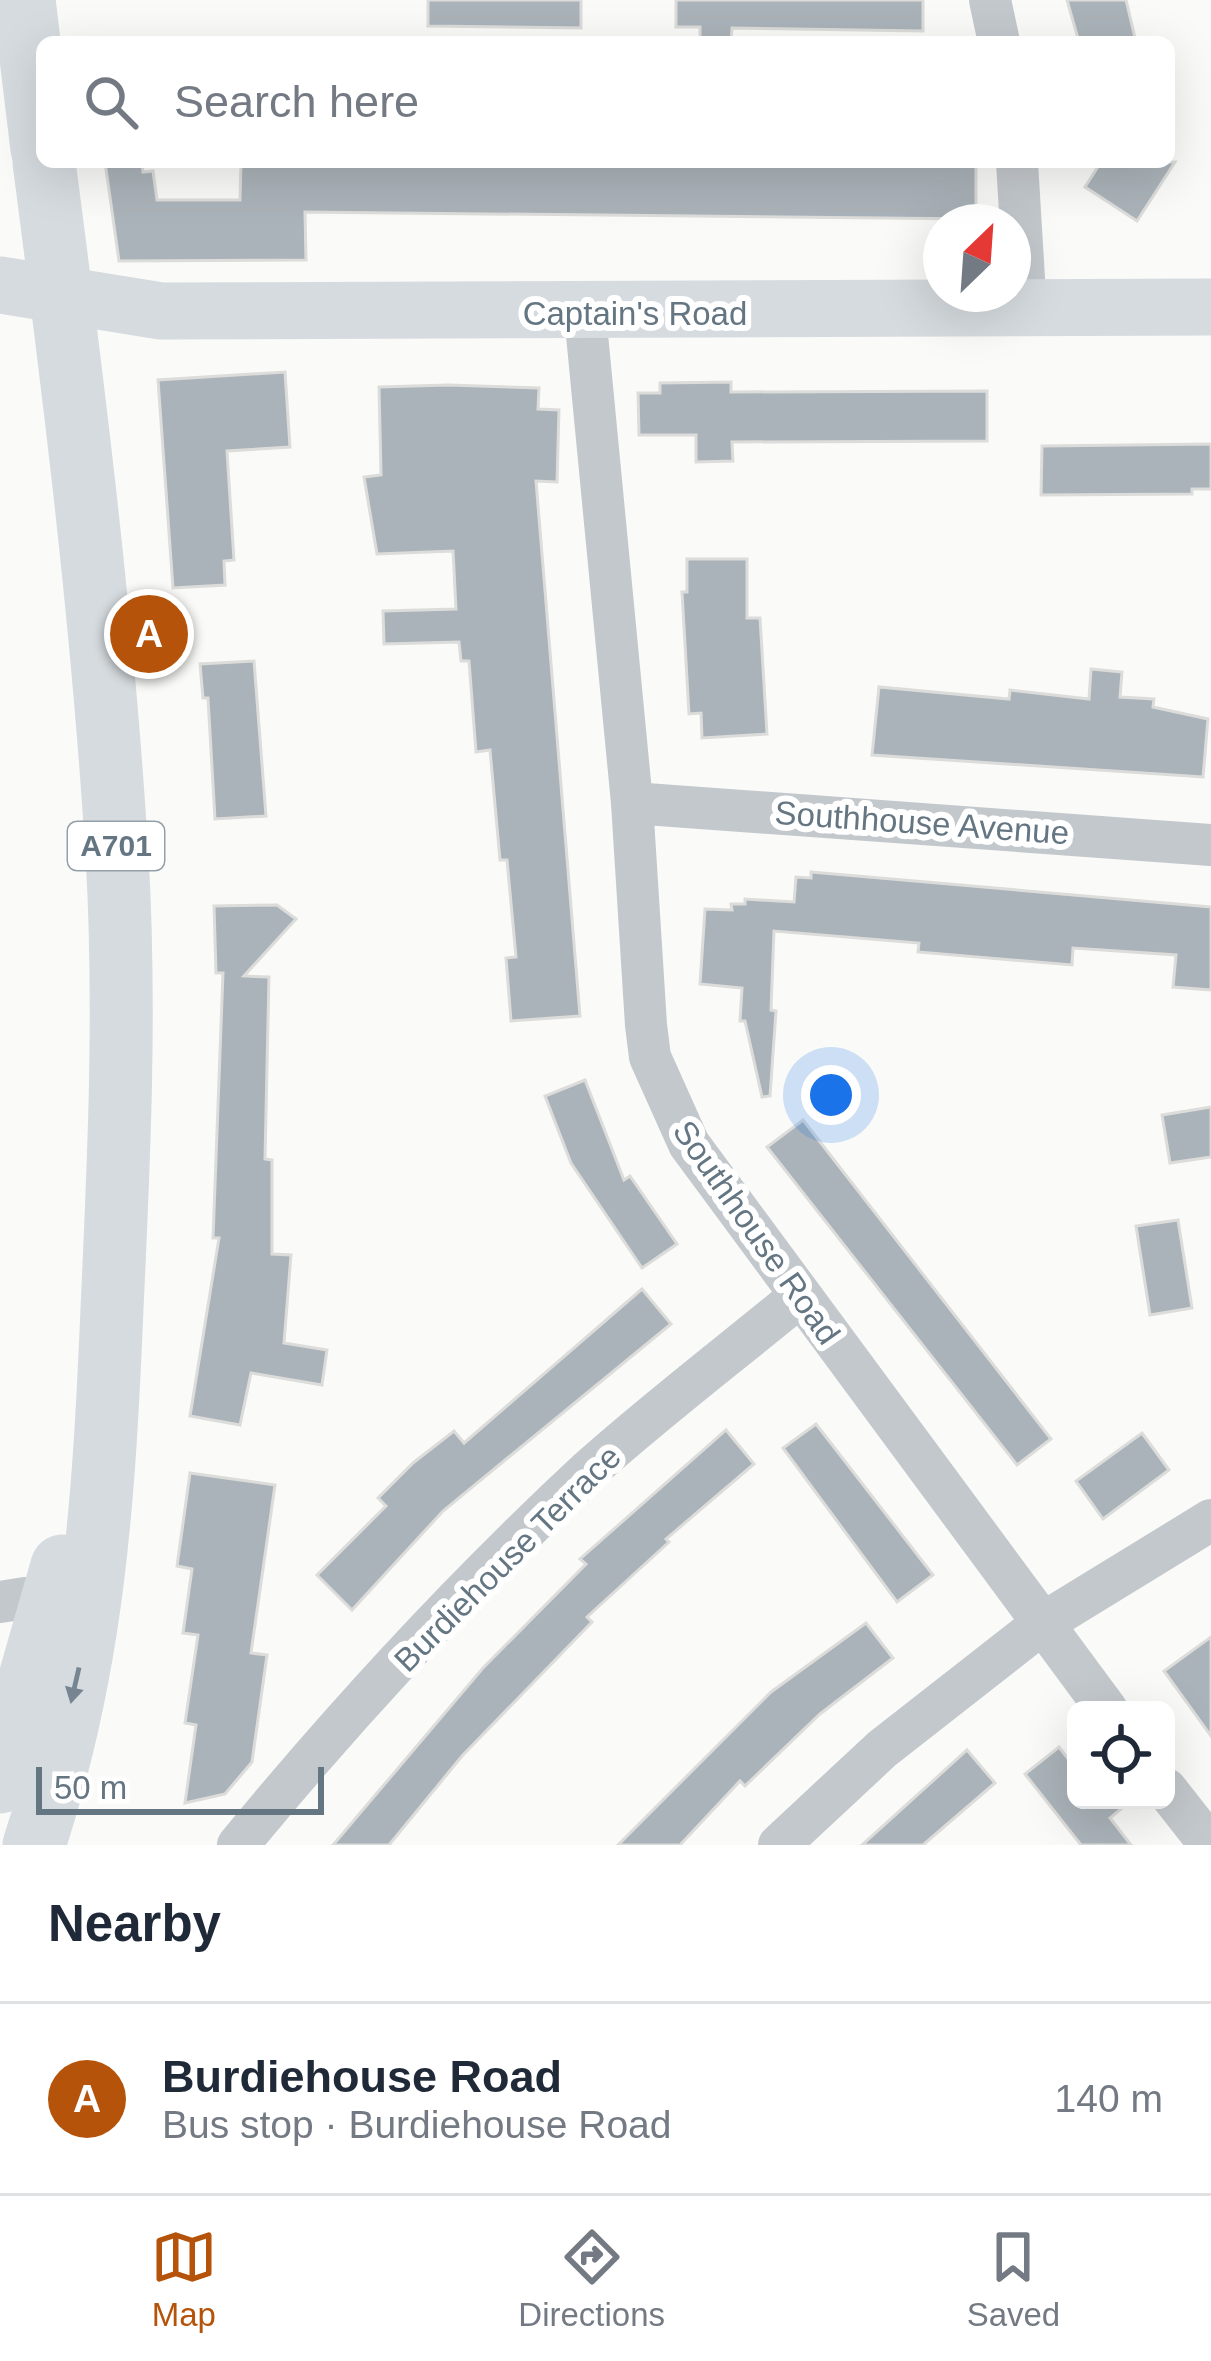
<!DOCTYPE html>
<meta charset="utf-8">
<style>
:root{--surface:#fff;--page:#f2f2f3;--text:#1f2937;--muted:#747a83;--line:#e0e1e3;--accent:#b45309}
body{margin:0;font-family:Helvetica,sans-serif;background:var(--page);color:var(--text)}
.controls{position:absolute;right:36px;bottom:36px;display:grid;overflow:hidden;border-radius:18px;box-shadow:0 12px 48px #0002}
.controls button{width:108px;height:108px;display:grid;place-items:center;padding:0;border:0;border-bottom:3px solid var(--line);background:var(--surface);color:var(--text);font:60px sans-serif}
.compass{position:absolute;left:923px;top:204px;width:108px;height:108px;border-radius:50%;background:var(--surface);box-shadow:0 12px 48px #0002;rotate:25deg}
.scale{position:absolute;left:36px;bottom:30px;width:288px;box-sizing:border-box;padding-left:12px;border:6px solid #657683;border-top:0;font-size:33px;line-height:42px;white-space:nowrap;color:#657683;-webkit-text-stroke:9px #fff;paint-order:stroke}
.you{position:absolute;left:831px;top:1095px;width:42px;height:42px;margin:-30px;border:9px solid #fff;border-radius:50%;background:#1a73e8;box-shadow:0 0 0 18px #1a73e833}
.badge{display:grid;place-items:center;width:78px;height:78px;border-radius:50%;background:var(--accent);color:#fff;font-size:39px;font-weight:700}
.pin{position:absolute;translate:-50% -50%;border:6px solid #fff;box-shadow:0 3px 12px #0006}
.list{margin:0;padding:0;list-style:none}
h2{display:flex;justify-content:space-between;align-items:center;height:156px;margin:0;padding:0 48px;font-size:51px}
h2 small{font-size:39px;font-weight:400;color:var(--muted)}
.list li{display:grid;grid-template-columns:78px 1fr auto;gap:36px;align-items:center;box-sizing:border-box;height:192px;padding:0 48px;border-top:3px solid var(--line)}
.list b{display:block;font-size:45px;white-space:nowrap}
.list p{margin:0;font-size:39px;white-space:nowrap;color:var(--muted)}
.list em{font-size:39px;font-style:normal;color:var(--muted)}
.icon{flex:none;width:66px;height:66px;fill:none;stroke:currentColor;stroke-width:2;stroke-linecap:round;stroke-linejoin:round}
.map{position:relative;flex:none;width:1211px;height:1845px;overflow:hidden}
.search{position:absolute;background:var(--surface);box-shadow:0 12px 48px #0002;left:36px;right:36px;top:36px;height:132px;display:flex;align-items:center;gap:30px;box-sizing:border-box;padding:0 42px;border-radius:18px;color:var(--muted);font-size:45px}
.sheet{height:348px;background:var(--surface)}
nav{display:flex;justify-content:space-around;align-items:center;box-sizing:border-box;height:168px;border-top:3px solid var(--line);background:var(--surface);font-size:33px;color:var(--muted)}
nav a{display:grid;justify-items:center;gap:6px}
nav .on{color:var(--accent)}
.map>svg:first-child{display:block}
.building{fill:#aab3b9;stroke:#dcdcda;stroke-width:3}
.lines{fill:none;stroke-linecap:round;stroke-linejoin:round}
.minor{stroke:#c3c8cc;stroke-width:42}
.secondary{stroke:#d6dbdf;stroke-width:57}
.primary{stroke:#d6dbdf;stroke-width:63}
.oneway{fill:#768591}
.labels{text-anchor:middle;stroke-width:12;stroke-linejoin:round;paint-order:stroke}
.shield{fill:#fff;stroke:#939fa8;stroke-width:3}
.shield-label{font-size:30px;font-weight:bold;fill:#657683}
.street-label{font-size:33px;fill:#657683;stroke:#fff}
</style>
<div class="map">
<svg width="1211" height="1845" viewBox="0 0 1211 1845">
<rect width="100%" height="100%" fill="#fafaf8"/>
<!-- building -->
<g class="building">
<polygon points="428,0 581,0 581,28 428,26"/>
<polygon points="676,0 923,0 923,31 732,28 731,42 700,42 700,27 676,27"/>
<polygon points="1067,0 1126,0 1136,42 1079,42"/>
<polygon points="105,162 142,162 143,172 153,171 157,200 240,200 241,162 976,162 976,219 305,212 306,260 119,261"/>
<polygon points="1101,162 1175,162 1137,221 1085,187"/>
<polygon points="285,372 290,447 227,451 234,560 224,561 225,585 173,588 158,380"/>
<polygon points="731,382 731,392 987,391 987,441 732,442 733,461 696,462 696,435 639,435 638,393 660,393 660,383"/>
<polygon points="448,385 539,388 538,409 559,410 557,482 536,481 580,1016 511,1021 506,958 516,957 507,860 500,860 490,750 476,752 469,661 461,661 459,642 384,644 383,611 456,609 453,551 377,554 364,477 381,475 379,387"/>
<polygon points="1211,444 1211,489 1192,489 1192,494 1041,495 1042,446"/>
<polygon points="687,559 747,559 747,618 760,618 767,734 702,738 701,713 689,714 682,592 687,592"/>
<polygon points="254,661 266,816 215,819 208,698 203,698 200,664"/>
<polygon points="1091,669 1122,672 1120,697 1154,699 1153,707 1208,719 1203,777 872,755 879,687 1009,699 1010,690 1089,699"/>
<polygon points="811,872 1211,907 1211,990 1173,987 1176,955 1073,948 1072,965 918,952 919,943 774,931 771,1010 776,1011 770,1096 762,1097 745,1021 740,1021 742,988 700,984 705,909 732,910 731,904 745,904 745,899 794,902 796,877 811,878"/>
<polygon points="277,905 296,919 244,976 269,977 265,1159 272,1160 272,1254 291,1255 284,1343 327,1350 322,1385 251,1373 240,1425 190,1416 219,1238 213,1238 223,973 216,973 214,906"/>
<polygon points="585,1080 624,1180 630,1176 677,1244 642,1268 571,1163 545,1096"/>
<polygon points="1211,1107 1211,1157 1170,1163 1162,1115"/>
<polygon points="803,1120 1051,1439 1017,1465 767,1147"/>
<polygon points="1178,1220 1192,1308 1150,1315 1136,1226"/>
<polygon points="642,1289 671,1324 443,1511 352,1610 317,1575 386,1506 378,1498 413,1463 454,1431 464,1443"/>
<polygon points="816,1424 933,1575 897,1602 783,1448"/>
<polygon points="726,1430 754,1464 666,1539 669,1542 587,1617 592,1622 462,1756 389,1845 333,1845 483,1668 586,1564 580,1559"/>
<polygon points="1142,1433 1169,1470 1103,1519 1076,1481"/>
<polygon points="190,1473 275,1485 251,1653 267,1655 252,1762 225,1794 185,1803 196,1725 185,1723 198,1635 183,1633 192,1569 177,1566"/>
<polygon points="866,1623 893,1658 820,1714 745,1786 740,1781 680,1845 618,1845 771,1692"/>
<polygon points="1211,1637 1211,1736 1164,1671"/>
<polygon points="1059,1747 1076,1769 1076,1800 1132,1800 1110,1818 1131,1845 1081,1845 1025,1774"/>
<polygon points="967,1750 995,1783 923,1845 862,1845"/>
</g>
<g class="lines">
<!-- minor -->
<g class="minor">
<polyline points="990,0 999,42"/>
<polyline points="1017,162 1026,312"/>
<polyline points="585,314 632,803 646,1025 650,1057 689,1144 1107,1710"/>
<polyline points="632,803 1211,845"/>
<polyline points="0,1602 25,1598 75,1611"/>
<polyline points="1166,1789 1210,1845"/>
<path d="M238,1845C346,1714 463,1587 588,1471C656,1410 730,1354 800,1296"/>
<polyline points="779,1845 882,1749 1043,1623 1211,1520"/>
</g>
<!-- secondary -->
<polyline class="secondary" points="0,285 161,311 1211,307"/>
<!-- primary -->
<g class="primary">
<polyline points="24,0 42,149"/>
<polyline points="0,1782 62,1566"/>
<path d="M34,1845C94,1664 104,1498 112,1309C119,1159 126,1007 117,856C103,624 74,392 44,162"/>
</g>
</g>
<!-- one-way arrows -->
<defs><path id="oneway-solid" d="M-6-.8H1V-3.2L6.5 0L1 3.2V.8H-6Z" transform="scale(3)"/></defs>
<use class="oneway" href="#oneway-solid" transform="translate(75 1685) rotate(103)"/>
<g class="labels">
<!-- shield labels -->
<rect class="shield" x="68" y="822" width="96" height="48" rx="9"/>
<g class="shield-label">
<text x="116" y="856">A701</text>
</g>
<!-- street labels -->
<g class="street-label">
<text x="635" y="325">Captain's Road</text>
<text transform="translate(922 822) rotate(4)" y="12">Southhouse Avenue</text>
<text transform="translate(757 1232) rotate(55)" y="12">Southhouse Road</text>
<text transform="translate(507 1558) rotate(-45)" y="12">Burdiehouse Terrace</text>
</g>
</g>
</svg>
<div class="controls">
<button><svg class="icon" aria-label="locate" viewBox="0 0 24 24"><circle cx="12" cy="12" r="6"/><path d="M12 2v4M12 18v4M2 12h4M18 12h4"/></svg></button>
</div>
<svg class="compass" viewBox="-18 -18 36 36"><path d="M0-13l5 13h-10z" fill="#e53935"/><path d="M0 13l5-13h-10z" fill="#747a83"/></svg>
<div class="scale">50 m</div>
<div class="you"></div>
<div class="pin badge" style="left:149px;top:634px">A</div>
<div class="search"><svg class="icon" aria-label="search" viewBox="0 0 24 24"><circle cx="10" cy="10" r="6"/><path d="M15 15l6 6"/></svg>Search here</div>
</div>
<section class="sheet">
<h2>Nearby<small></small></h2>
<ul class="list">
<li><span class="badge">A</span><div><b>Burdiehouse Road</b><p>Bus stop · Burdiehouse Road</p></div><em>140 m</em></li>
</ul>
</section>
<nav>
<a class="on"><svg class="icon" aria-label="map" viewBox="0 0 24 24"><path d="M3 6l6-2 6 2 6-2v14l-6 2-6-2-6 2zM9 4v14M15 6v14"/></svg>Map</a>
<a><svg class="icon" aria-label="directions" viewBox="0 0 24 24"><path d="M12 3l9 9-9 9-9-9zM9 14v-3h6M13 9l2 2-2 2"/></svg>Directions</a>
<a><svg class="icon" aria-label="saved" viewBox="0 0 24 24"><path d="M7 4h10v16l-5-4-5 4z"/></svg>Saved</a>
</nav>
